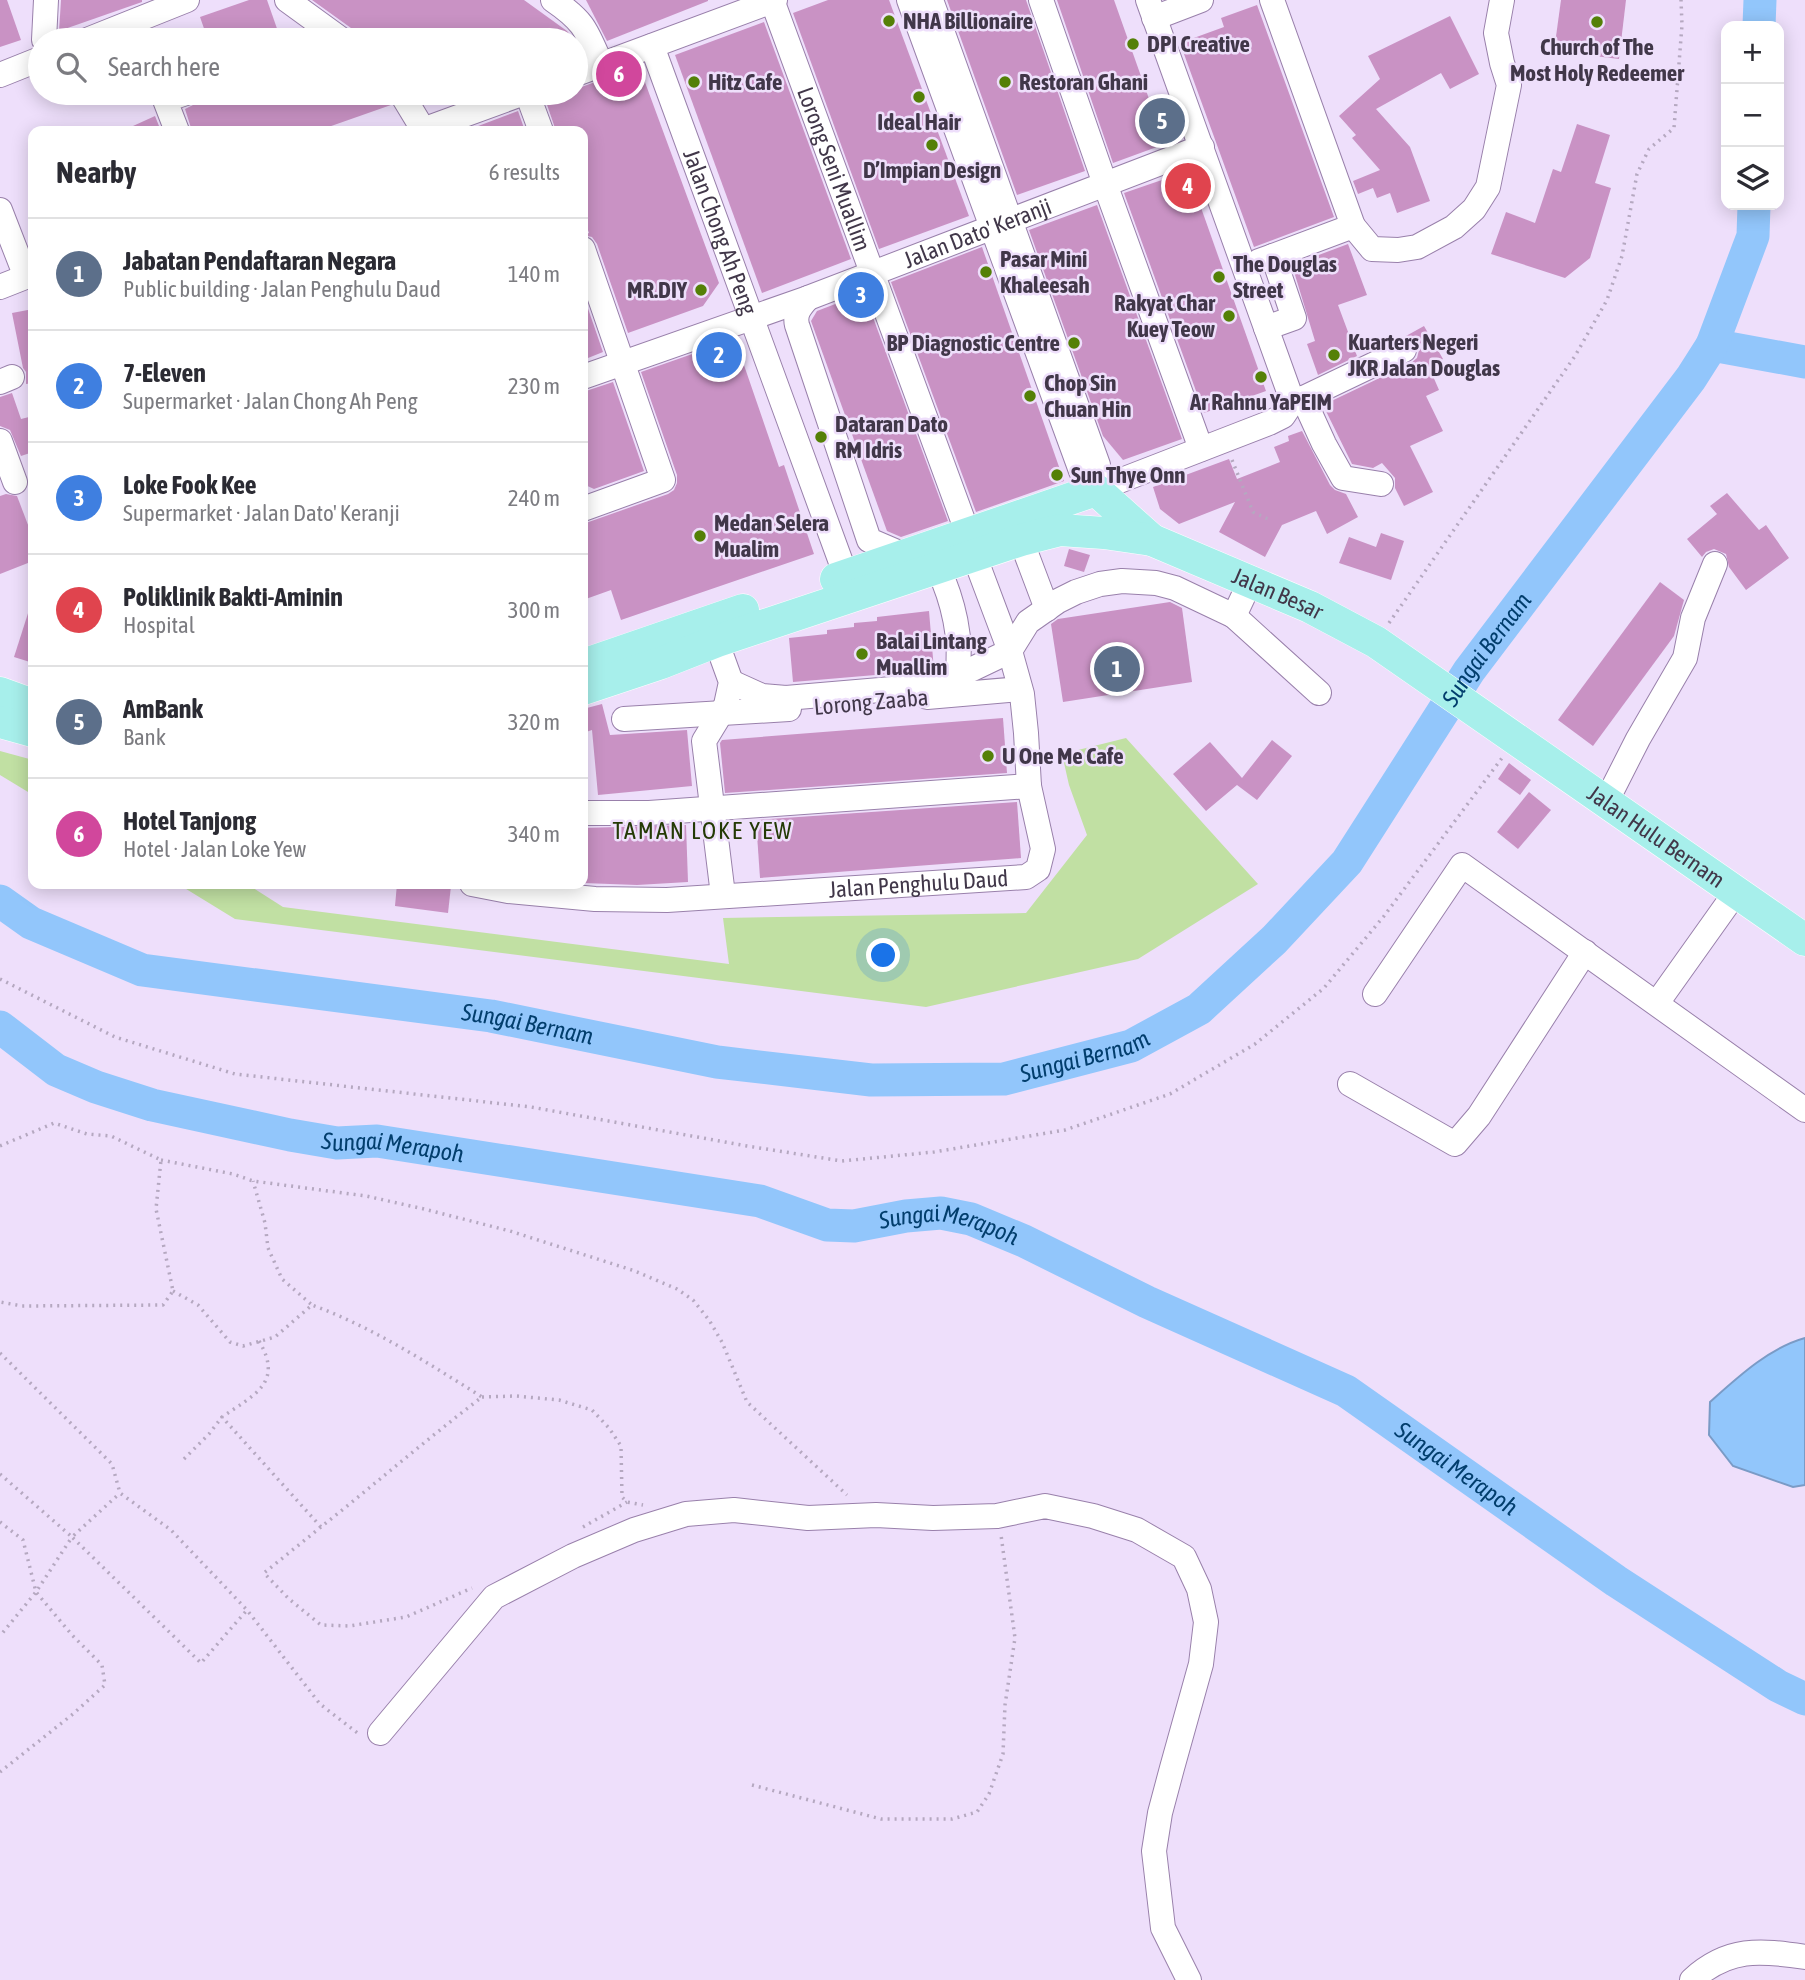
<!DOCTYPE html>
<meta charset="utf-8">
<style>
:root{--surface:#fff;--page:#f7f7f7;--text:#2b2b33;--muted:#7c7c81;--line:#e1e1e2;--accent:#548007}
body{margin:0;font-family:"Asap Condensed",sans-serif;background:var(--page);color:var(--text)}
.controls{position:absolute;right:21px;top:21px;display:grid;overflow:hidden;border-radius:14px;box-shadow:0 4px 18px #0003}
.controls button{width:63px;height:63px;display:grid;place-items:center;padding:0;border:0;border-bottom:2px solid var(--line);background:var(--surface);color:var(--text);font:35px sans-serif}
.you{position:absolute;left:884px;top:956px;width:24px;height:24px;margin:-18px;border:5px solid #fff;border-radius:50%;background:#1a73e8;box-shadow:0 0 0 10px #1a73e833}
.badge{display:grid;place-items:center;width:46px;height:46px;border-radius:50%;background:var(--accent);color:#fff;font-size:23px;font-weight:700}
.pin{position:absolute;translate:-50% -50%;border:4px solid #fff;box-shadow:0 2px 7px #0006}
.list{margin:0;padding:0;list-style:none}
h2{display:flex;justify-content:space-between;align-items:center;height:91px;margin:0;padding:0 28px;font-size:30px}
h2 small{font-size:23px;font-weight:400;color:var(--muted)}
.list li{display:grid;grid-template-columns:46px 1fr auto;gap:21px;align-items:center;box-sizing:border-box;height:112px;padding:0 28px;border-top:2px solid var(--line)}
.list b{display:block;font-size:26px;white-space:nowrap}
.list p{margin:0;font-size:23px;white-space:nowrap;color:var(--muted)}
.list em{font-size:23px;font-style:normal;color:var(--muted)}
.icon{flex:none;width:38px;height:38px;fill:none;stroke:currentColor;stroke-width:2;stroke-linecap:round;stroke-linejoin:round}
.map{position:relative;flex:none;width:1805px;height:1980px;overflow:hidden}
.search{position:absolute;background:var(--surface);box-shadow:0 4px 18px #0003;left:28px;top:28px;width:560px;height:77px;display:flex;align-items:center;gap:18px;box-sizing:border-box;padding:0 24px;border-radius:38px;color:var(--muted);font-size:26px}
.panel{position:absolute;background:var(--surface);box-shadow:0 4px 18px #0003;left:28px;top:126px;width:560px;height:763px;border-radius:14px}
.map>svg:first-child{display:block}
.green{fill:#c1e0a3}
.water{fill:#92c6fb;stroke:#7a9bc6;stroke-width:2}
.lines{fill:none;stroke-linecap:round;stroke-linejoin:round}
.river{stroke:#92c6fb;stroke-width:33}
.building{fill:#c992c4}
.minor-casing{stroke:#9980ab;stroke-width:26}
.major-casing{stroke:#fff;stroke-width:33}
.path{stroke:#b5a8c0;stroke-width:3.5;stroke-dasharray:2 5;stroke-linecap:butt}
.minor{stroke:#fff;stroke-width:24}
.major{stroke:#a7efeb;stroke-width:32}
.poi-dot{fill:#548007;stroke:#eedffb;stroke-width:2.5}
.labels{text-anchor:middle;stroke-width:5;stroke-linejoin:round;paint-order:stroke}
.poi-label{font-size:23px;font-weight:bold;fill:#413749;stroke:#eedffb;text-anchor:start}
.street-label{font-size:23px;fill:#413749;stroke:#eedffb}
.water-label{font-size:24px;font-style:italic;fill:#023e6d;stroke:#eedffb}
.neighbourhood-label{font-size:24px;letter-spacing:2px;fill:#243a05;stroke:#eedffb}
</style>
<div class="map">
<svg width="1805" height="1980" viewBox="0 0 1805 1980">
<rect width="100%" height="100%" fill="#eedffb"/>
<!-- green -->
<g class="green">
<polygon points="1126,738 1258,884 1138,959 926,1007 235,919 178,884 247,884 283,907 729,964 723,918 1026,913 1087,835 1069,785 1062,754"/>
<polygon points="0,751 33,760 33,795 0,775"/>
</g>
<!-- water -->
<path class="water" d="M1805,1338V1485L1793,1487L1733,1466L1709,1435L1710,1402C1738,1377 1769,1348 1805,1338Z"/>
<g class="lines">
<!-- river -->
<g class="river">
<polyline points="1759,26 1760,0"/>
<polyline points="1712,345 1805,362"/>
<path id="s1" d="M0,901L31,923L142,970L491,1016L717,1062L871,1080L1004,1079L1131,1046L1199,1009L1274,940L1347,862L1469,671L1691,378L1712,345L1753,236L1754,205"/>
<path id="s2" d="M0,1027L56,1070L96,1087L152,1105L290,1135L337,1143L377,1141L760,1201L827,1225L854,1226L906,1216L941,1213L971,1219L1024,1241L1147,1302L1346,1391L1616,1581L1778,1686L1805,1699"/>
</g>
</g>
<!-- building -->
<g class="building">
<polygon points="0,0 7,0 21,40 0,47"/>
<polygon points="61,0 142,0 142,2 59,31"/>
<polygon points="249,0 267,0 281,40 208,40 200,17"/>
<polygon points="312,0 524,0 567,31 574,40 362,40 351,28"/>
<polygon points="586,0 708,0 708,1 607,41"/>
<polygon points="828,0 889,0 969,216 879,249 793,13"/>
<polygon points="947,0 1026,0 1085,171 1017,195"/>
<polygon points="1057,0 1114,0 1165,144 1113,163"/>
<polygon points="1561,0 1626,0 1619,59 1554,51"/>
<polygon points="1257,5 1334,217 1254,247 1180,43 1224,27 1221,18"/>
<polygon points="1450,16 1479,74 1450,89 1441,73 1376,109 1410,147 1430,201 1397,213 1390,193 1377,198 1373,188 1358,194 1353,181 1380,170 1352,138 1356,135 1339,116 1380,79 1368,56"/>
<polygon points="764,22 851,259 762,293 675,55"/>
<polygon points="639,66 719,283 703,306 628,333 597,244 592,237 583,235 589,233 583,216 583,131 556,131 543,93 576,93 576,89"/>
<polygon points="218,93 386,93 391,105 317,131 192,131 185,109 197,103 199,100"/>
<polygon points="518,111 525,131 465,131"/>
<polygon points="155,116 161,131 122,131"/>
<polygon points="1577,124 1610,135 1595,183 1611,188 1590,258 1565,278 1491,254 1506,212 1535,223 1553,169 1561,172"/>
<polygon points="1188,171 1266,391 1204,413 1124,193"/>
<polygon points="1097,205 1182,439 1123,460 1103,436 1029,230"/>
<polygon points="1348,244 1367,295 1338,305 1357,356 1318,375 1307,344 1315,341 1292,265"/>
<polygon points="982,247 1064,481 976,512 891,282"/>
<polygon points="864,293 948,521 901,537 887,531 811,321 817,311"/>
<polygon points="583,294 603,352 583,360"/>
<polygon points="33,309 33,383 26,384 26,372 23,368 12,313"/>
<polygon points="1424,326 1443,359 1429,367 1439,390 1426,396 1443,431 1410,446 1433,492 1404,506 1395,488 1395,478 1382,463 1373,468 1352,464 1323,405 1411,363 1417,358 1419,350 1417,343 1406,336"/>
<polygon points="735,339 779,467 784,465 814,554 621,620 611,590 583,600 583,524 668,494 674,490 677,483 677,475 641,372"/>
<polygon points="613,382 644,471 594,489 583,484 583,392"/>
<polygon points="12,393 21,419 33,416 33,452 21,456 10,430 0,426 0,397"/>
<polygon points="1302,431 1330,485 1335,490 1346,494 1358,517 1327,534 1316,511 1282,525 1265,557 1219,532 1235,502 1179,524 1160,509 1153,487 1229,459 1237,479 1280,462 1274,447 1289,441 1288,436"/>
<polygon points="1727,493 1759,530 1766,525 1789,558 1746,590 1729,567 1726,554 1714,549 1706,552 1702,557 1687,539 1717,514 1710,506"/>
<polygon points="6,494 17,496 33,538 33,561 0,574 0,496"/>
<polygon points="1381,533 1404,541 1391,580 1339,563 1349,537 1376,547"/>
<polygon points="1069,549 1090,555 1084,572 1064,566"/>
<polygon points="1660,582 1684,600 1674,636 1593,746 1558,720"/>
<polygon points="1170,602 1182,608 1192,682 1063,702 1051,624 1058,619"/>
<polygon points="30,607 33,608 33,663 14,657"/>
<polygon points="929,611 934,670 793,682 789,638 827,634 827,630 854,627 854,623 877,621 877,617"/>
<polygon points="602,704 610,735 687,730 692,786 598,795 592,730 583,733 583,709"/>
<polygon points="1003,718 1007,773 725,793 720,743 722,740"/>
<polygon points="1272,740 1292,756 1257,800 1237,785 1206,811 1173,774 1210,742 1242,778"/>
<polygon points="1509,763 1531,780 1520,795 1498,779"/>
<polygon points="1529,792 1551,810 1518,849 1497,832"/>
<polygon points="1017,802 1021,858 760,878 756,820"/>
<polygon points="686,825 688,882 637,885 583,883 583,828"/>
<polygon points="397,884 451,886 448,913 395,906"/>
</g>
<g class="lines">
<!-- minor casing -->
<g class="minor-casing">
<g id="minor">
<polyline points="287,0 342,40"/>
<path d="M553,0C585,22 586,30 601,64"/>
<path id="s3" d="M772,0L968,534"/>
<polyline points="909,0 1081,471 1096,490"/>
<polyline points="931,0 1098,465 1096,490"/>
<polyline points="1041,0 1105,184 1201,449"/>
<polyline points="1148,0 1288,389 1291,404"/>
<polyline points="1272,0 1353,226 1273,256"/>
<polyline points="1154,18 1201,0"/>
<polyline points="44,40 46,0"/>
<polyline points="87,40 187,0"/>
<path id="s4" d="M652,46L846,576"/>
<polyline points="576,74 775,0"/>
<polyline points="0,75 40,59"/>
<polyline points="401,93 424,131"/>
<polyline points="527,93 541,131"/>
<polyline points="177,131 165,100 186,93"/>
<polyline points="420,131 524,93"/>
<polyline points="0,210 26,277"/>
<polyline points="1353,226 1372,249 1398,250 1417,247 1454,227 1474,209 1488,187 1509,85 1502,63 1496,33 1502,0"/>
<polyline points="583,249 663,480 583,509"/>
<polyline points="1259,261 1273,256 1294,318 1266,328"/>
<polyline points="0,287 33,274"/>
<path d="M808,298C801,306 794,313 797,325L869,540L904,555"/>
<path id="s5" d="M583,377L808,298L1202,147"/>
<polyline points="0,382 12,377"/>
<polyline points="1303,398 1324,444 1343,478 1381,484"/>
<polyline points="0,441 15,482"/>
<polyline points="1096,490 1269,423 1283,416 1291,404 1404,350"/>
<polyline points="1021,540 1047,609"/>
<path d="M938,568C953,600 963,640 957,675"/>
<polyline points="1234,616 1319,693"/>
<polyline points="710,624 731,682 726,705 704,741 723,895"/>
<polyline points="731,682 762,696 786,698 939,685 1010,651 1028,622 1058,601 1076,592 1100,584 1122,581 1156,583 1175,588 1234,616 1250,582"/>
<polyline points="927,697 1020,689"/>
<polyline points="624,719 789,709"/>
<polyline points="1606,802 1638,739 1685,658 1693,618 1715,564"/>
<polyline points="583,813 649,813 1029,786"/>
<path id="s6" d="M472,884L508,891L595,899L667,900L1026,877L1038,869L1043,849L1029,786L1026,733L1022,694L1010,651L974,555"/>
<polyline points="1375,994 1462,865 1805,1110"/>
<polyline points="1657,1003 1736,892"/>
<polyline points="1350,1084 1455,1144 1479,1116 1585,952"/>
<polyline points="380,1733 494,1597 573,1556 634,1530 686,1514 734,1510 808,1518 876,1515 933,1518 997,1516 1045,1506 1093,1516 1137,1530 1184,1557 1199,1589 1206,1622 1201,1664 1172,1768 1160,1813 1154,1851 1163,1928 1189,1980"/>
<path d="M1692,1980C1728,1947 1760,1950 1805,1957"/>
</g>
</g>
<!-- major casing -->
<g class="major-casing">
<g id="major">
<polyline points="1096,490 1152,540"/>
<polyline points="836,579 1096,490"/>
<polyline points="583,665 743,610"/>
<path id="s7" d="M583,689L661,663L717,641L1021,540L1060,530L1104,533L1152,540L1310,607L1376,642L1805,940"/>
<polyline points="0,693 33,705"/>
<polyline points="0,722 33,731"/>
</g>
</g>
<!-- path -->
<g class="path">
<polyline points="1232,460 1253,512 1270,520"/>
<polyline points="1389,623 1575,356 1607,300 1622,256 1637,174 1649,149 1674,128 1682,25 1681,0"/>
<polyline points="0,979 115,1037 235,1074 531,1107 747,1146 842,1161 934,1152 1065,1130 1170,1094 1255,1044 1324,988 1384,916 1502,758"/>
<polyline points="0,1146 54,1123 87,1134 111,1136 161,1160 156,1209 173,1291 163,1305 22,1306 0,1302"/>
<polyline points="161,1160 233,1174 253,1181 366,1196 424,1209 510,1231 635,1271 677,1289 693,1300 709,1320 722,1342 747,1402 847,1495"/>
<polyline points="173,1291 198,1305 230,1342 243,1346 275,1337 312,1305 282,1279 268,1248 265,1223 253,1181"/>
<path d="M259,1341C284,1383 254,1395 222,1417L321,1527C375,1484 427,1439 482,1397C428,1363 372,1327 312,1305"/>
<polyline points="0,1353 112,1464 120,1493 171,1530 247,1610 320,1704 360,1735"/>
<polyline points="482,1397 516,1396 559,1400 592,1410 609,1428 621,1446 622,1497 627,1502 643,1505"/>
<polyline points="184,1459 209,1434 222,1417"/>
<polyline points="0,1474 72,1537 120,1493"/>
<polyline points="0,1522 23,1540 36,1592 0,1636"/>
<polyline points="321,1527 264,1573 289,1599 321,1625 349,1626 406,1617 472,1588"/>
<polyline points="583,1527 627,1502"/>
<polyline points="0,1772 73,1714 105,1685 102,1665 72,1635 36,1592 72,1537 201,1663 247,1610"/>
<polyline points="752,1785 881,1819 952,1819 977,1812 989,1794 1003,1754 1005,1705 1015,1638 1001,1535"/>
</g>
<!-- minor -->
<use href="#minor" class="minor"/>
<!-- major -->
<use href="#major" class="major"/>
</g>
<!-- markers -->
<g class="poi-dot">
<circle cx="889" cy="21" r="7"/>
<circle cx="1597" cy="22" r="7"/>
<circle cx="1133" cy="44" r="7"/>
<circle cx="694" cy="82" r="7"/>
<circle cx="1005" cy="82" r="7"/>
<circle cx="919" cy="97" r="7"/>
<circle cx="932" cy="145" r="7"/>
<circle cx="986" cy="272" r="7"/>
<circle cx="1219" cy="277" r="7"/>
<circle cx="701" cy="290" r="7"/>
<circle cx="1229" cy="316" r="7"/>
<circle cx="1074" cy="343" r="7"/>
<circle cx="1334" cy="355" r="7"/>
<circle cx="1261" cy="377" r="7"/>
<circle cx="1030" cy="396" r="7"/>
<circle cx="821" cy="437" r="7"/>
<circle cx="1057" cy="475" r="7"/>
<circle cx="700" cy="536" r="7"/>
<circle cx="862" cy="654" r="7"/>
<circle cx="988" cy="756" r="7"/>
</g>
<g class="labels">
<!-- poi labels -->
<g class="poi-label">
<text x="903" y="29">NHA Billionaire</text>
<text x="1147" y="52">DPI Creative</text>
<text x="1597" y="55" text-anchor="middle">Church of The<tspan x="1597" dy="26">Most Holy Redeemer</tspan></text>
<text x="708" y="90">Hitz Cafe</text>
<text x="1019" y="90">Restoran Ghani</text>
<text x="919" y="130" text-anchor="middle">Ideal Hair</text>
<text x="932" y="178" text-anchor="middle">D’Impian Design</text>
<text x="1000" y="267">Pasar Mini<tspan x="1000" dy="26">Khaleesah</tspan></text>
<text x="1233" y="272">The Douglas<tspan x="1233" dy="26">Street</tspan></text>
<text x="687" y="298" text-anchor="end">MR.DIY</text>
<text x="1215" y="311" text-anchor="end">Rakyat Char<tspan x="1215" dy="26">Kuey Teow</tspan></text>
<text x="1348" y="350">Kuarters Negeri<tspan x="1348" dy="26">JKR Jalan Douglas</tspan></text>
<text x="1060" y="351" text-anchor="end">BP Diagnostic Centre</text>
<text x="1044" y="391">Chop Sin<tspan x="1044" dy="26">Chuan Hin</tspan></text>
<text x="1261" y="410" text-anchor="middle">Ar Rahnu YaPEIM</text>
<text x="835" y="432">Dataran Dato<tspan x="835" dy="26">RM Idris</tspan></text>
<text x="1071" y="483">Sun Thye Onn</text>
<text x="714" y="531">Medan Selera<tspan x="714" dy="26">Mualim</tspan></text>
<text x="876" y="649">Balai Lintang<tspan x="876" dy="26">Muallim</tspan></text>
<text x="1002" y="764">U One Me Cafe</text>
</g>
<!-- street labels -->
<g class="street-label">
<text dy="8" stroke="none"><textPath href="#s3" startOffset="180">Lorong Seni Muallim</textPath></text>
<text dy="8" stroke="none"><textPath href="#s4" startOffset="198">Jalan Chong Ah Peng</textPath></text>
<text dy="8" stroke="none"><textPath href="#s5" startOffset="420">Jalan Dato' Keranji</textPath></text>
<text dy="8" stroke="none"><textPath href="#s7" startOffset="732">Jalan Besar</textPath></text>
<text transform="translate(871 702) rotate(-5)" y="8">Lorong Zaaba</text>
<text dy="8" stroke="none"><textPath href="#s7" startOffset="1183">Jalan Hulu Bernam</textPath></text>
<text dy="8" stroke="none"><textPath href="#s6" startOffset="448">Jalan Penghulu Daud</textPath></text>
</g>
<!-- water labels -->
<g class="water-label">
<text dy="8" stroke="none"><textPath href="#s1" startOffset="1701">Sungai Bernam</textPath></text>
<text dy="8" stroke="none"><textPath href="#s1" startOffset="548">Sungai Bernam</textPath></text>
<text dy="8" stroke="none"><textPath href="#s1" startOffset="1113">Sungai Bernam</textPath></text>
<text dy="8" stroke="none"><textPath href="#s2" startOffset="418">Sungai Merapoh</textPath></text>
<text dy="8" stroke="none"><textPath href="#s2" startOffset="985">Sungai Merapoh</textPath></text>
<text dy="8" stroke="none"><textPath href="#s2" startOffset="1554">Sungai Merapoh</textPath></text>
</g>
<!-- neighbourhood labels -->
<g class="neighbourhood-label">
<text x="703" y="839">TAMAN LOKE YEW</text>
</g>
</g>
</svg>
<div class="controls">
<button>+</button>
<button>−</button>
<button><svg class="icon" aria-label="layers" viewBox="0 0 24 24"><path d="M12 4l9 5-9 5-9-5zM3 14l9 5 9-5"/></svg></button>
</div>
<div class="you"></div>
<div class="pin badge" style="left:1117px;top:669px;background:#5c6f8a">1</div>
<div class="pin badge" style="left:719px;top:355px;background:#3f7fe0">2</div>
<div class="pin badge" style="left:861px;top:295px;background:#3f7fe0">3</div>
<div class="pin badge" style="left:1188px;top:186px;background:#e0444e">4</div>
<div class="pin badge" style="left:1162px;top:121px;background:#5c6f8a">5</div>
<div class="pin badge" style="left:619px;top:74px;background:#d1479c">6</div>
<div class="search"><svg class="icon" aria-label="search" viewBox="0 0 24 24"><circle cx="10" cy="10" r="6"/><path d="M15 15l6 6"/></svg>Search here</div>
<section class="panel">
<h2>Nearby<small>6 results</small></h2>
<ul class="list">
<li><span class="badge" style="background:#5c6f8a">1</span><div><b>Jabatan Pendaftaran Negara</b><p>Public building · Jalan Penghulu Daud</p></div><em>140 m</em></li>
<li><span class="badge" style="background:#3f7fe0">2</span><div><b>7-Eleven</b><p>Supermarket · Jalan Chong Ah Peng</p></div><em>230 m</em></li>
<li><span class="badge" style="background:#3f7fe0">3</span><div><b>Loke Fook Kee</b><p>Supermarket · Jalan Dato' Keranji</p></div><em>240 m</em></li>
<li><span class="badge" style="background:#e0444e">4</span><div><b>Poliklinik Bakti-Aminin</b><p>Hospital</p></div><em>300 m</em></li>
<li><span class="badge" style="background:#5c6f8a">5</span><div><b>AmBank</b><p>Bank</p></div><em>320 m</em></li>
<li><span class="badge" style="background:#d1479c">6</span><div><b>Hotel Tanjong</b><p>Hotel · Jalan Loke Yew</p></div><em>340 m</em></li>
</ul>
</section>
</div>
